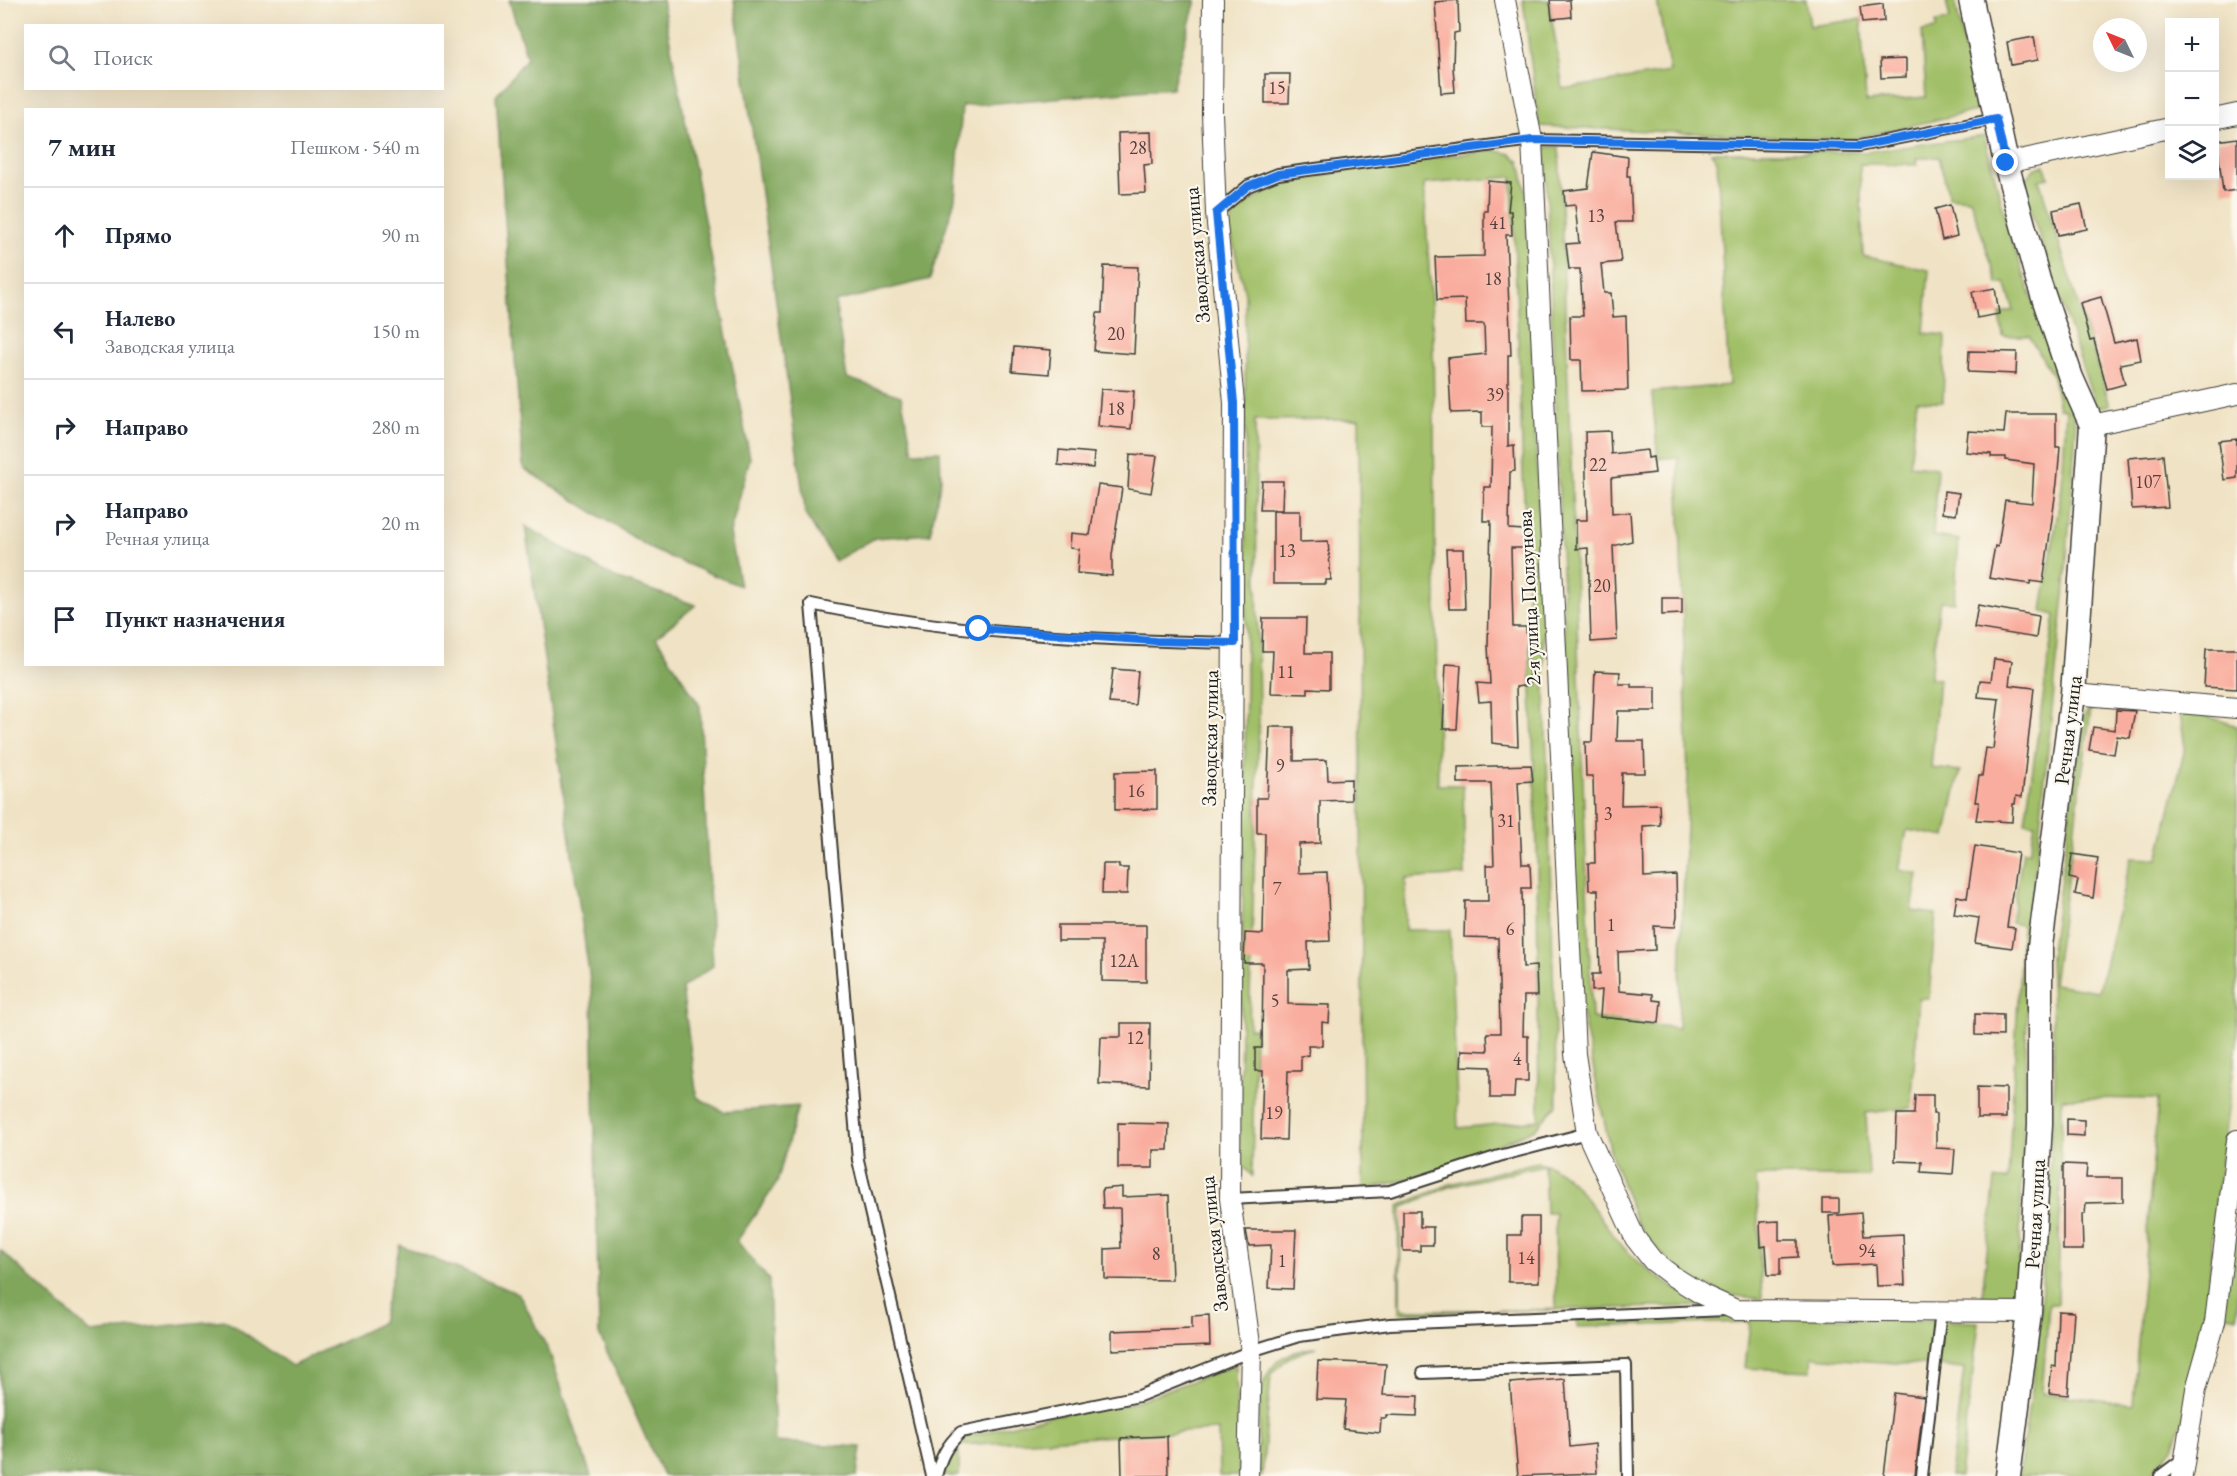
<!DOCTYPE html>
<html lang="ru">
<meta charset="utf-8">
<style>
:root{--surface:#fff;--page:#f6f6f7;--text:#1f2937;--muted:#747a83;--line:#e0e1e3}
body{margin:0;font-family:"EB Garamond",serif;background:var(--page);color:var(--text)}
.controls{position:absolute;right:18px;top:18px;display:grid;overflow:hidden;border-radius:0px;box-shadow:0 6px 24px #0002}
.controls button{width:54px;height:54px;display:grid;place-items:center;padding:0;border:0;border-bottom:2px solid var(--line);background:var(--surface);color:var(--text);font:30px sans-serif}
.compass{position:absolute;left:2093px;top:18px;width:54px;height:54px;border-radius:50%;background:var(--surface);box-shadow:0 6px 24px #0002;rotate:313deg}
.stop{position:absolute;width:18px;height:18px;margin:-14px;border:4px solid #1a73e8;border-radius:50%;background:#fff}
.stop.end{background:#1a73e8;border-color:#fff;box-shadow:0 2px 6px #0008}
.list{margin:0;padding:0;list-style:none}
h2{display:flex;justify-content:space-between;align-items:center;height:78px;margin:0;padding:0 24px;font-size:26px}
h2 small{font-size:20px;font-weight:400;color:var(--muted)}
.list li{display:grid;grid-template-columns:39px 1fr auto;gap:18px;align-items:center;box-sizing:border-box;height:96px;padding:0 24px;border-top:2px solid var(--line)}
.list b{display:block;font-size:22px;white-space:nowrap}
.list p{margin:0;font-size:20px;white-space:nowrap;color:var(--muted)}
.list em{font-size:20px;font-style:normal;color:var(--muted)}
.icon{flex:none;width:33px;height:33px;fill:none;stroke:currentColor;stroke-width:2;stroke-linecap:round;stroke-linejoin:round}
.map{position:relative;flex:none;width:2237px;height:1476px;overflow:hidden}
.search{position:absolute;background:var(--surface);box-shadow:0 6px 24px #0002;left:24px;top:24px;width:420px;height:66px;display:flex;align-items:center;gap:15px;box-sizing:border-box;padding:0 21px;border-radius:0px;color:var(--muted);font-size:22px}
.panel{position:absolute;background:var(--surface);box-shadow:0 6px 24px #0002;left:24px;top:108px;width:420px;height:558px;border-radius:0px}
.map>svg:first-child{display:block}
.green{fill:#a1bf67;stroke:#5e6e42;stroke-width:1.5;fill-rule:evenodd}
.forest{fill:#80a65c;stroke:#4e613c;stroke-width:1.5}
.building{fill:#f9ad9e}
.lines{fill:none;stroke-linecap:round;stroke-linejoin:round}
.service-casing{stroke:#3c3a35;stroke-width:14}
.minor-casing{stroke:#3c3a35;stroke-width:22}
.tertiary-casing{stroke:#3c3a35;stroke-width:27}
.service{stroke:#fff;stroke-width:10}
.minor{stroke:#fff;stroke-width:20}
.tertiary{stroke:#fff;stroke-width:24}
.route{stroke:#1a73e8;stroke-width:8}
.labels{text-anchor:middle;stroke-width:4.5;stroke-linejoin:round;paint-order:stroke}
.number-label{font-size:18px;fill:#53403c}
.street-label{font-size:21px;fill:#1c1c1c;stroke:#fbf7ec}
</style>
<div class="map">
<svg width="2237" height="1476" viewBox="0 0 2237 1476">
<rect width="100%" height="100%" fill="#fbf7ec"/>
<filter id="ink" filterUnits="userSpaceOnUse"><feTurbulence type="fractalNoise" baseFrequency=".0167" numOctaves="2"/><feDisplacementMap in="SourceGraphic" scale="12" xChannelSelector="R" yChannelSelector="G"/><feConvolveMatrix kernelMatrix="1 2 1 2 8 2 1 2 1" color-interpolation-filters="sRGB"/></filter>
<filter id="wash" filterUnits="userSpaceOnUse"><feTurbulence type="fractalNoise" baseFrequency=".008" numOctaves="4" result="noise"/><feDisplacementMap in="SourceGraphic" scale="24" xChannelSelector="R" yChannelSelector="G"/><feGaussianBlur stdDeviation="1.35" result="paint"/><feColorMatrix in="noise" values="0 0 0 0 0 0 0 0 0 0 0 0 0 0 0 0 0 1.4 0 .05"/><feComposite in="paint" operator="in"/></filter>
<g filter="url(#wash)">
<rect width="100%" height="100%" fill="#f0e3c5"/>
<!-- green -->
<g class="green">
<polygon points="1523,0 1549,0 1563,89 1670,72 1657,0 1806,0 1810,26 1861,19 1866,102 1926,97 1922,31 1936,29 1936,22 1950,19 1946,0 1955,0 1976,111 1847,140 1539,126"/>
<polygon points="1984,136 2012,242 2072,408 2076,428 2065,585 2030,921 2018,1296 2013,1303 1981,1304 1995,1180 2008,1180 2022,925 2011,923 2023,851 2030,851 2035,824 2025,822 2055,615 2042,611 2062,486 2066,409 2059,408 2053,376 2029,336 2003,336 2000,314 2014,310 2005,283 1998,284 1970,199 1949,197 1939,157 1917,158 1917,165 1860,164 1863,256 1929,270 1924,333 1945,335 1943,402 1917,400 1910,465 1937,468 1933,536 1959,540 1954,602 1940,601 1930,678 1939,679 1931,768 1960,771 1946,837 1907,830 1899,870 1918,874 1912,911 1936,914 1929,998 1919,998 1911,1108 1866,1113 1869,1176 1756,1176 1762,1299 1728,1295 1703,1284 1674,1267 1646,1236 1636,1221 1611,1154 1579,998 1545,147 1559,147 1592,1018 1678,1028 1688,775 1678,457 1658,459 1652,392 1729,385 1717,160 1711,152 1865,152"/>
<path d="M1493,150L1511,154L1520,162L1526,192L1545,689L1557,1105L1535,1129L1427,1175L1363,1190L1359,419L1255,420L1259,721L1249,1028H1255L1252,1176L1242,1165L1239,1156L1246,684L1245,293L1229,226L1235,214L1247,203L1278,186L1347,169ZM1512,177L1537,850L1539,1120L1458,1128L1450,930H1405L1406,879L1465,875L1463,785H1438L1433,335L1424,184Z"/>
<polygon points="2045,165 2048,178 2039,180 2110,405 2096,408 2027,199 2025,179 2034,169"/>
<path d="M2094,705L2186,709L2237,726V1043L2214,1215L2205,1336L2183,1420L2173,1447L2150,1476H2019L2039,1332L2055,1077L2050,957L2084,715ZM2091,709L2180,712L2185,748L2158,859L2131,858L2099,991L2053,984ZM2062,1098L2158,1099L2133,1404L2042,1393L2049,1304H2058Z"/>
<path d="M1537,1162C1573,1166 1601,1224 1625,1249C1648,1273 1675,1290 1704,1306L1399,1313L1398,1206L1450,1184ZM1544,1165L1546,1213H1555L1556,1310H1404L1400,1306L1401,1208L1449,1187Z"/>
<polygon points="2232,1237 2237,1237 2237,1316 2223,1315"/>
<polygon points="1751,1315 1979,1322 1960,1476 1950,1476 1964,1368 1812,1357 1811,1371 1745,1368 1750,1322 1577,1327 1577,1319"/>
<path d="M1317,1347L1288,1358L1271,1375L1262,1476H1256L1261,1388C1273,1358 1285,1352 1317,1347Z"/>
<polygon points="1236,1365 1239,1476 1219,1476 1218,1430 959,1445 959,1476 942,1476 959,1439 1049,1416 1128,1404"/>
</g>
<!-- forest -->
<g class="forest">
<polygon points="509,0 662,0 750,458 730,533 740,586 655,551 523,468 496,96 527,58"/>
<polygon points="734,0 1196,0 1172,88 962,106 955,199 930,279 835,302 847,378 901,396 913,452 940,451 941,480 930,534 875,538 835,561 806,516"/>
<polygon points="525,526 615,578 696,605 656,637 700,706 713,966 682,988 697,1097 724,1112 798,1106 777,1183 737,1241 769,1280 775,1442 861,1447 857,1476 663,1476 599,1334 592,994"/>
<polygon points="400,1245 519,1294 549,1351 591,1476 0,1476 0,1250 91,1333 226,1320 292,1366 381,1323"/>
</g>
<g id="blocks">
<!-- building -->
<g class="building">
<polygon points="1458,0 1459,32 1454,33 1453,67 1455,92 1441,93 1435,2"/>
<polygon points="1550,0 1570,0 1571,17 1552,19"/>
<polygon points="1883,4 1884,21 1862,23 1860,7"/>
<polygon points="2034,37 2038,60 2011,65 2007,42"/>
<polygon points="1906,59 1906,77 1881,78 1880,60"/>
<polygon points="1265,74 1290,74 1289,103 1265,103"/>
<polygon points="1151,132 1152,164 1144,165 1146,193 1120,194 1118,133"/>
<polygon points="2237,138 2237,190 2223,192 2217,141"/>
<polygon points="1593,152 1628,157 1627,176 1630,176 1632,222 1616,222 1621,262 1601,264 1604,293 1611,293 1613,317 1626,316 1628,390 1582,391 1581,360 1571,360 1570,316 1583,316 1580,269 1569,269 1566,244 1579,243 1575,205 1565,206 1564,191 1588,188"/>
<polygon points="1488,181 1511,183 1508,211 1511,211 1512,235 1506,235 1511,355 1508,355 1508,446 1514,445 1515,471 1510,472 1509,529 1524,530 1523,548 1511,548 1513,627 1526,627 1530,685 1516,687 1518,746 1492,743 1491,701 1479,702 1477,683 1490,684 1488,646 1491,521 1483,521 1484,487 1491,487 1492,427 1482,427 1482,412 1451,413 1448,358 1485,354 1484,324 1466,324 1465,299 1437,300 1435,257 1484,256 1484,211 1487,211"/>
<polygon points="2081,204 2087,229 2058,235 2053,210"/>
<polygon points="1950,205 1957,236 1942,240 1935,209"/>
<polygon points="1104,266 1138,267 1134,354 1094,351 1097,313 1102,313"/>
<polygon points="1995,288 1999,314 1977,318 1972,292"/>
<polygon points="2101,297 2114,343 2137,338 2141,360 2120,364 2125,384 2107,389 2094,340 2090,341 2080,303"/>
<polygon points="1014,347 1051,350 1049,374 1012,371"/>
<polygon points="1969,351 2017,352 2016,374 1968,372"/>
<polygon points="1101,389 1134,391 1131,429 1098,426"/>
<polygon points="2006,414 2056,414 2056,447 2060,447 2057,483 2043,583 2031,581 2030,584 1989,578 1995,546 1998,547 2005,500 2032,503 2034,464 2006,460 2006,457 1991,457 1991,454 1966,452 1968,431 2004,433"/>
<polygon points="1610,431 1611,454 1647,450 1648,458 1653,457 1655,473 1611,478 1612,514 1630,512 1632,541 1613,546 1617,640 1591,642 1588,548 1576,549 1576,520 1587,520 1585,432"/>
<polygon points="2237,439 2237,478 2224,480 2219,441"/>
<polygon points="1059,450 1094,453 1093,468 1058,465"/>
<polygon points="1130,454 1157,456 1151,493 1128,489"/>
<polygon points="2163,455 2168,507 2132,509 2128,458"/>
<polygon points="1262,481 1283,481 1282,510 1260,510"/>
<polygon points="1098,485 1122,488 1112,555 1112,576 1077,573 1079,549 1070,548 1071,533 1090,535"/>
<polygon points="1944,491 1959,493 1956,515 1942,513"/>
<polygon points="1273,511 1300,511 1300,542 1328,541 1331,580 1326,580 1326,584 1273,584"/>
<polygon points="1446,549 1463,549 1465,609 1449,609"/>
<polygon points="1662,598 1682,598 1682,614 1662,615"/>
<polygon points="1978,605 2039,616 2036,638 1974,628"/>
<polygon points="1263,618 1306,618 1305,653 1329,653 1329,689 1308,688 1308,694 1271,693 1273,651 1262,651"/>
<polygon points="2206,649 2237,649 2237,689 2204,687"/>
<polygon points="1994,659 2012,661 2009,685 2034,688 2022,797 2016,796 2015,804 2013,804 2012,822 1976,820 1979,802 1975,802 1979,776 1982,776 1986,748 1993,749 1999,699 1978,697 1980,680 1991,681"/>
<polygon points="1446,664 1461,665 1457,729 1443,729"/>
<polygon points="1113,669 1138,671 1135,705 1109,703"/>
<polygon points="1595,671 1620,672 1619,684 1631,684 1631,687 1656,687 1656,711 1618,711 1617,741 1644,741 1645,773 1622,773 1621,805 1659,804 1660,825 1643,826 1644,877 1676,875 1677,916 1675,927 1654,926 1655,950 1618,952 1619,991 1653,994 1653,1000 1661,1001 1659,1023 1600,1017 1602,990 1592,991 1592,974 1600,974 1598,890 1589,890 1588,863 1595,863 1593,776 1586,776 1585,742 1592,742"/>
<polygon points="2116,710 2135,711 2130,738 2117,736 2114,754 2089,750 2093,727 2115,730"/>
<polygon points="1270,727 1294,727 1294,761 1327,760 1328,780 1351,779 1351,800 1320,801 1320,843 1299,844 1299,873 1327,872 1330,941 1308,942 1309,969 1288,970 1288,1004 1330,1005 1329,1023 1322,1022 1322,1046 1308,1046 1309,1055 1301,1056 1301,1071 1288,1071 1286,1140 1261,1139 1263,1071 1255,1071 1255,1048 1262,1048 1263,963 1244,963 1245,933 1263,934 1265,833 1257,833 1257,798 1267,798"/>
<polygon points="1531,765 1533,781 1518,782 1522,864 1530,864 1531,888 1522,888 1523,967 1536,966 1537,996 1524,996 1523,1036 1528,1036 1528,1081 1515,1081 1514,1098 1490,1098 1490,1067 1461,1066 1462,1050 1488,1051 1487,1033 1500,1033 1498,938 1464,937 1465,901 1488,901 1487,865 1494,865 1491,783 1458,783 1458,767"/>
<polygon points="1157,771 1157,809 1115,810 1115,772"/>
<polygon points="1975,846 2018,853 2007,927 2015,928 2012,948 1975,943 1979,918 1954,914 1957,896 1967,898"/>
<polygon points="2072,854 2098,858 2093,898 2075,894 2078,880 2069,878"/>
<polygon points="1103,864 1119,864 1119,868 1128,868 1127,894 1102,894"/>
<polygon points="1058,925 1146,925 1146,982 1102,981 1102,941 1058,941"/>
<polygon points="1975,1014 2003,1015 2003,1036 1975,1035"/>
<polygon points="1121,1023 1150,1023 1149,1086 1099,1084 1101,1037 1121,1037"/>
<polygon points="1977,1087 2006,1088 2006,1118 1977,1118"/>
<polygon points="1915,1095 1933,1095 1933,1114 1936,1114 1936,1148 1955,1149 1953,1174 1921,1172 1922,1162 1895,1161 1897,1114 1914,1114"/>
<polygon points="2067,1119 2084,1120 2084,1136 2067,1135"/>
<polygon points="1118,1123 1169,1124 1168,1150 1153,1150 1153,1168 1118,1168"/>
<polygon points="2063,1164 2087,1165 2086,1178 2123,1178 2123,1202 2086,1203 2085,1214 2082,1214 2083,1250 2063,1250"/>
<polygon points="1122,1187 1122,1197 1169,1195 1172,1280 1105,1279 1105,1249 1121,1248 1120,1208 1103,1208 1102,1189"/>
<rect x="1823" y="1199" width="16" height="14"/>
<polygon points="1403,1211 1420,1211 1420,1227 1433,1227 1433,1245 1420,1245 1420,1251 1403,1251"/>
<polygon points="1861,1213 1863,1236 1903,1234 1905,1285 1877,1286 1876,1264 1832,1266 1829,1216"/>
<polygon points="1521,1217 1539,1217 1539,1282 1508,1282 1508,1235 1521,1235"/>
<polygon points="1779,1221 1779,1240 1798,1240 1798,1257 1780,1258 1780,1275 1768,1275 1766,1246 1761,1247 1760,1222"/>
<polygon points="1246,1230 1296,1230 1293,1289 1269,1288 1271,1245 1249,1246"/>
<polygon points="2058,1311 2074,1312 2068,1395 2049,1393 2052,1366 2056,1367"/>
<polygon points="1209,1315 1210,1346 1112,1350 1112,1331 1192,1328 1192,1316"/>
<polygon points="1318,1361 1386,1364 1383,1395 1418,1396 1417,1416 1386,1415 1386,1418 1381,1418 1380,1433 1343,1429 1346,1400 1316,1399"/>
<polygon points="1565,1379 1570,1447 1595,1444 1597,1473 1518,1476 1510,1383"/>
<polygon points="1894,1393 1924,1397 1915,1476 1884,1476"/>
<polygon points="1167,1436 1168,1476 1122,1476 1121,1438"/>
</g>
</g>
</g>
<g filter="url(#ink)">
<use href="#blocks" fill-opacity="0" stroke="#3c3a35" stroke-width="1.5"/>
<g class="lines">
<!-- service casing -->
<g class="service-casing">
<g id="service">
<polyline points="1216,213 1248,186 1278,174 1532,140 1859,146 1996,119"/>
<polyline points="1230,1199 1390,1191 1499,1156 1587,1133"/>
<polyline points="1423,1373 1626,1365 1628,1476"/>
<path d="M932,1476L858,1160L811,604C949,634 1094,640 1235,643"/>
<path d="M936,1476C941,1457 946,1446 961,1432L1139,1396L1251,1351L1299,1336L1390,1324L1727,1310"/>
<polyline points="1922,1476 1941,1311"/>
<polyline points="2160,1476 2184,1458"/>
</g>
</g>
<!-- minor casing -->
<g class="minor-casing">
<g id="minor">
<polyline points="1213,0 1212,113 1216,213 1234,403 1230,1199 1251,1351 1248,1476"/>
<polyline points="1505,0 1532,140 1575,1054 1587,1133 1635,1238 1653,1261 1674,1277 1703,1295 1736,1310 2029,1312"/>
<polyline points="2214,119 2237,114"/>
<polyline points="2006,163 2170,128"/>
<polyline points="2092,425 2237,394"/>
<polyline points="2073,694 2237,708"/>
<polyline points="2182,1476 2196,1389 2215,1322 2237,1140"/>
</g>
</g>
<!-- tertiary casing -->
<g class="tertiary-casing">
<polyline id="tertiary" points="1971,0 2006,163 2038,280 2071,378 2092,425 2073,694 2040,946 2040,1124 2029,1312 2008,1476"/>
</g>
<!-- service -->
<use href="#service" class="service"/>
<!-- minor -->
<use href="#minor" class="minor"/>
<!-- tertiary -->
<use href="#tertiary" class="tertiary"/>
</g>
</g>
<g class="lines" filter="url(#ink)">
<!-- route -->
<polyline class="route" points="979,629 1155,641 1235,643 1234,403 1216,213 1248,186 1278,174 1532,140 1859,146 1996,119 2006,163"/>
</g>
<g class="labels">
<!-- number labels -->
<g class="number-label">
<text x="1277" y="94">15</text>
<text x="1138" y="154">28</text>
<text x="1596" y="222">13</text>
<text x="1498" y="229">41</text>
<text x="1493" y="285">18</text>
<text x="1116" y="340">20</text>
<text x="1495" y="401">39</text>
<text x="1116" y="415">18</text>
<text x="1598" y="471">22</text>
<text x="2148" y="488">107</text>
<text x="1287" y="557">13</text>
<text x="1602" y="592">20</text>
<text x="1286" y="678">11</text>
<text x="1280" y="772">9</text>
<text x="1136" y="797">16</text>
<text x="1608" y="820">3</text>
<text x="1506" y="827">31</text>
<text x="1277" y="895">7</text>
<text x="1611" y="931">1</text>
<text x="1510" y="935">6</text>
<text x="1124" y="967">12А</text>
<text x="1275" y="1007">5</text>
<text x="1135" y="1044">12</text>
<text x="1517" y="1065">4</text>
<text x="1274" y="1119">19</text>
<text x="1867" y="1257">94</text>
<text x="1156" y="1260">8</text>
<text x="1526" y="1264">14</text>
<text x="1282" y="1267">1</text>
</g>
<!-- street labels -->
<g class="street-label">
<text transform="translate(1197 255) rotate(-95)" y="7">Заводская улица</text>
<text transform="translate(1529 598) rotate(-93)" y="7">2-я улица Ползунова</text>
<text transform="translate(2068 730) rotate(-83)" y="7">Речная улица</text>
<text transform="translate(1210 738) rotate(-89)" y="7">Заводская улица</text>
<text transform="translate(2035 1214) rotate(-87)" y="7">Речная улица</text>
<text transform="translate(1214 1244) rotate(-96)" y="7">Заводская улица</text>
</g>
</g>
</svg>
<div class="controls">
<button>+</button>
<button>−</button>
<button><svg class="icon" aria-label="layers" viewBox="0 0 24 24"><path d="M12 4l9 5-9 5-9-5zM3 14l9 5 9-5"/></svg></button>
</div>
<svg class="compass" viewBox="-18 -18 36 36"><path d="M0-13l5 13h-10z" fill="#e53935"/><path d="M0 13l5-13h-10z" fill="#747a83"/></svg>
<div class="stop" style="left:979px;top:629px"></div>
<div class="stop end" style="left:2006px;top:163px"></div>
<div class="search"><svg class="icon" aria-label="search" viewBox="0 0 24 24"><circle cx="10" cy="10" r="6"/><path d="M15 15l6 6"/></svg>Поиск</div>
<section class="panel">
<h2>7 мин<small>Пешком · 540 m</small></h2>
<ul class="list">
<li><svg class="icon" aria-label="ahead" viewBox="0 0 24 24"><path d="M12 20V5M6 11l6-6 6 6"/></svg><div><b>Прямо</b></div><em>90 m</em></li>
<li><svg class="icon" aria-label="left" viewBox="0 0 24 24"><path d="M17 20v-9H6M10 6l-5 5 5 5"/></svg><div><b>Налево</b><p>Заводская улица</p></div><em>150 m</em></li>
<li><svg class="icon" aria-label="right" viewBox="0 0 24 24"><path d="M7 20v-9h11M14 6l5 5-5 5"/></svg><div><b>Направо</b></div><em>280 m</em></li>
<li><svg class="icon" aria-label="right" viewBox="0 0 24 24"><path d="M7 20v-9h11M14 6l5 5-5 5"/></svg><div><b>Направо</b><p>Речная улица</p></div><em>20 m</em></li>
<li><svg class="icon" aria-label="arrive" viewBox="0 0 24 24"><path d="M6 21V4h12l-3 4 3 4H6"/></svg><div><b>Пункт назначения</b></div></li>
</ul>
</section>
</div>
